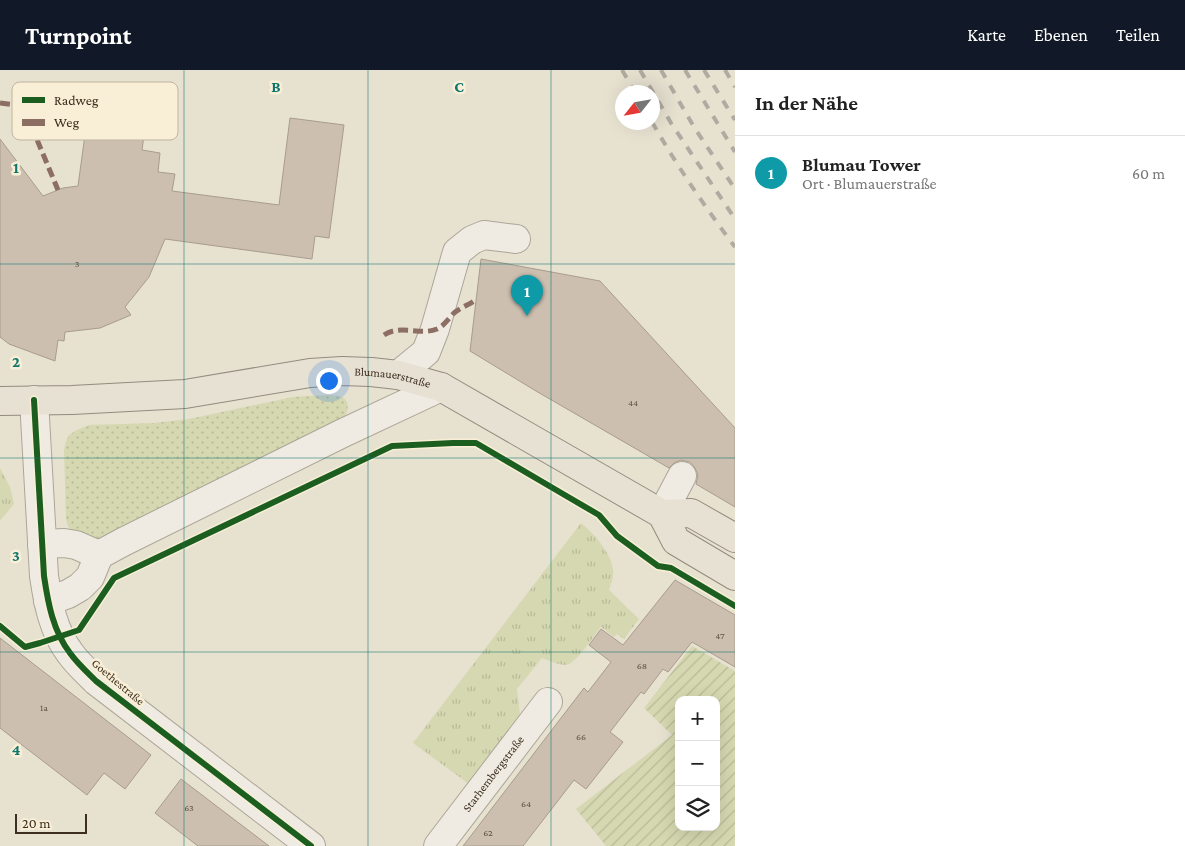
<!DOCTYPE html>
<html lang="de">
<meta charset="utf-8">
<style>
:root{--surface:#fff;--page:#f2f2f2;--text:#222;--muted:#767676;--line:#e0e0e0;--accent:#111827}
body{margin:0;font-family:"Crimson Pro",serif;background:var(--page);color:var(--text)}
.controls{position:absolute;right:15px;bottom:15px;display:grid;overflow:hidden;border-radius:10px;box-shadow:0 5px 20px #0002}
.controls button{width:45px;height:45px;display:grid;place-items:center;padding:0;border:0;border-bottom:1px solid var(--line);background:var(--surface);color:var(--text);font:25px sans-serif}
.compass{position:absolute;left:615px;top:15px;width:45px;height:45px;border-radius:50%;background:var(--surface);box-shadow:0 5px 20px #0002;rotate:239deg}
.scale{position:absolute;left:15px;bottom:12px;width:72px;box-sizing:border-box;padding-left:5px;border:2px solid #3d2e1f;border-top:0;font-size:14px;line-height:18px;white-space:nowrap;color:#3d2e1f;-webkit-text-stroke:4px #f8efd6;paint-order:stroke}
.you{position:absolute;left:328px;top:310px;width:18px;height:18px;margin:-12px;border:4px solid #fff;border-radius:50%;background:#1a73e8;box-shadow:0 0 0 8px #1a73e833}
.badge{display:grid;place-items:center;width:32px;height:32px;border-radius:50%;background:var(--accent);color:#fff;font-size:16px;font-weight:700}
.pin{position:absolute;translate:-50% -41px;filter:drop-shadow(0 1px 2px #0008)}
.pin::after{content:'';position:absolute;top:26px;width:18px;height:15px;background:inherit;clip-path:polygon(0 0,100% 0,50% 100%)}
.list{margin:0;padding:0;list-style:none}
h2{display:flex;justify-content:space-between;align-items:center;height:65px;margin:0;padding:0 20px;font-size:21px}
h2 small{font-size:16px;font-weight:400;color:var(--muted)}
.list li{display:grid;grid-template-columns:32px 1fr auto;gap:15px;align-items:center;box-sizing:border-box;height:75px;padding:0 20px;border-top:1px solid var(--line)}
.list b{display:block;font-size:19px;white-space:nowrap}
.list p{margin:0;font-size:16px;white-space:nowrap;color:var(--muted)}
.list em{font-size:16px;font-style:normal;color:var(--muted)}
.icon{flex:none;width:28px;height:28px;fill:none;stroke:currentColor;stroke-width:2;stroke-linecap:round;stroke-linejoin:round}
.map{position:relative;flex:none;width:735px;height:776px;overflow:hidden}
header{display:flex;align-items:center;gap:30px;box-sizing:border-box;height:70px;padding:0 25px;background:var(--accent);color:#fff}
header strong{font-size:24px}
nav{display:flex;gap:28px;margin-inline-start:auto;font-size:18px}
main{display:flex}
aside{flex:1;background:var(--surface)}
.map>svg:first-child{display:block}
.grass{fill:url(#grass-dots)}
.park{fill:url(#park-tufts)}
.garden{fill:url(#garden-furrows);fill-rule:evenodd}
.building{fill:#ccbfb0;stroke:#a89c8e}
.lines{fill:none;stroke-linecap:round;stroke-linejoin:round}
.minor-casing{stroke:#aca698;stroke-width:30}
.major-casing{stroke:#928b7f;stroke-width:30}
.minor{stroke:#efebe2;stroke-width:28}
.major{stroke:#e7e1d3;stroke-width:28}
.rail{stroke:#afaba1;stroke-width:4;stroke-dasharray:9 9;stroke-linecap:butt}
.quiet{stroke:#8d6e63;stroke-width:5;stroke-dasharray:10 5;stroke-linecap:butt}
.cycleway-casing{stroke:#f8efd6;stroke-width:9}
.cycleway{stroke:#1b5e20;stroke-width:6}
.grid{fill:none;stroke:#0f766e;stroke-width:1;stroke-opacity:0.55}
.labels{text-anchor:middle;stroke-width:5;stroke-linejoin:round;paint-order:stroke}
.number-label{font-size:10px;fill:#615243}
.street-label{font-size:12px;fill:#3d2e1f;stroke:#f8efd6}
.key{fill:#f8efd6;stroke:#c0b59f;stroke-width:1}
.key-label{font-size:14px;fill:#3d2e1f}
.grid-label{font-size:16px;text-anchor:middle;font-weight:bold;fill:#0f766e;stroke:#f8efd6;stroke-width:5;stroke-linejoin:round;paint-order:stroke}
</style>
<header>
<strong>Turnpoint</strong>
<nav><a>Karte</a><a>Ebenen</a><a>Teilen</a></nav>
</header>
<main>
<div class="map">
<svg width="735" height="776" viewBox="0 0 735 776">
<defs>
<pattern id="grass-dots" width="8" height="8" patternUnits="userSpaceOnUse" patternTransform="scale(1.25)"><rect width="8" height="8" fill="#d6d8b1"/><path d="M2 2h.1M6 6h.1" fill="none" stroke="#b9ba98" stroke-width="1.8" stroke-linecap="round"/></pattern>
<pattern id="park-tufts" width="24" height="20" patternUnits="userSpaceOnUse" patternTransform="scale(1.25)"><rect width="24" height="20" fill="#d6d8b1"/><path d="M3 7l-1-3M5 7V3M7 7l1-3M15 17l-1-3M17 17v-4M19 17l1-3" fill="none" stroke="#b9ba98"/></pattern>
<pattern id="garden-furrows" width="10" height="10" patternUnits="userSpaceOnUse" patternTransform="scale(1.25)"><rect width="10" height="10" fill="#d6d8b1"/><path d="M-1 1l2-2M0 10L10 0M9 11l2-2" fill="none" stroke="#b9ba98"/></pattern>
</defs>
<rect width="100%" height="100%" fill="#e7e1d0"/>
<!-- grass -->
<path class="grass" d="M326,325C330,325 335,325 339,326C351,329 349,342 343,349L99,470C84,466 69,467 66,449L64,380L66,372L69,365L77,360L89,355L154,353L189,349L293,327Z"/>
<!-- park -->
<g class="park">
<polygon points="0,398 10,417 14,434 0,451"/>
<path d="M581,453C593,462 612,484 613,500C614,507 611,514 609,520L639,549L624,569L617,564L614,567L601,557C594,565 576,594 566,595C558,595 550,591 542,588L517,619L521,653L473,717L413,673Z"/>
</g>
<!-- garden -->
<path class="garden" d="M692,576L735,601V776H606L576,739L672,665L644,638ZM679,630H716V757H679Z"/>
<!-- building -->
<g class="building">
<polygon points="89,35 147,43 142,80 160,83 158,102 175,104 172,121 279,135 290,48 344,55 329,168 315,166 312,189 165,169 149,207 125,237 131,245 100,258 65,262 64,271 58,270 55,291 9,274 0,267 0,69 43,126 63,118 78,116"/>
<polygon points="481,189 600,211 735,358 735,437 696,414 698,405 695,398 690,392 681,390 674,393 669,398 536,321 470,281"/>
<polygon points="675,510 735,545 735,597 692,572 668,602 663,599 644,624 641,622 610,662 623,672 586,719 574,710 523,776 463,776 584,618 588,622 611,592 589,575 601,559 623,575"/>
<polygon points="0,568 151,685 125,719 104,703 87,725 0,658"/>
<polygon points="181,709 269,776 198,776 155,743"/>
</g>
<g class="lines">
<!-- minor casing -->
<g class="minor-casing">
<g id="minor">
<polyline points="398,305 426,282 435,259 457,182 472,170 484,165 516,169"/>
<path d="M34,330L44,506C48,533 53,561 70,583C77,593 87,602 96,611L311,776"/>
<polyline points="662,444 682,406"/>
<polyline points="42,474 64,473 76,475 99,485"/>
<polyline points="48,531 68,524 80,517 90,507 99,485 123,472 343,363 441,317"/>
<path id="s1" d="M438,776L548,632"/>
</g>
</g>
<!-- major casing -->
<g class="major-casing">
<g id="major">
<path id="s2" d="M0,331L72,330L185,324L310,303L342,301L371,302L398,305L441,317L662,444L676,471L735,506"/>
<polyline points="662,444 691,443 735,468"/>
</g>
</g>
<!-- minor -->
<use href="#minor" class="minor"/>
<!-- major -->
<use href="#major" class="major"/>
<!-- rail -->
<g class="rail">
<polyline points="622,0 635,22"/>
<polyline points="640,0 671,53 735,149"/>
<polyline points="661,0 694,57 735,119"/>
<polyline points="685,0 735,82"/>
<polyline points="704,0 735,50"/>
<polyline points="725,0 735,17"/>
<path d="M652,52C677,96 705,137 735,177"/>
</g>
<!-- quiet -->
<g class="quiet">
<polyline points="0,33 23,36 58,120"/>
<path d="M384,265C400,254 420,266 437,259C444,256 449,248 454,243C460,238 468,235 474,231"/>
</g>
<!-- cycleway casing -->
<g class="cycleway-casing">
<g id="cycleway">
<path d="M34,330L44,506C48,533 53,561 70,583C77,593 87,602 96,611L311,776"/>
<polyline points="0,556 25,577 40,573 79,560 114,508 392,376 453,373 476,373 563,424 599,445 617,466 658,496 671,498 735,536"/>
</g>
</g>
<!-- cycleway -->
<use href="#cycleway" class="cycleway"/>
</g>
<!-- grid -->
<path class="grid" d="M184,0V776M368,0V776M551,0V776M0,194H735M0,388H735M0,582H735"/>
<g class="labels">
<!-- number labels -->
<g class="number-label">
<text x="77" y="197">3</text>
<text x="633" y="336">44</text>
<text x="720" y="569">47</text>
<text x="642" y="599">68</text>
<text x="44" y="641">1a</text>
<text x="581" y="670">66</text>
<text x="526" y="737">64</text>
<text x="189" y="741">63</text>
<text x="488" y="766">62</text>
</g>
<!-- street labels -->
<g class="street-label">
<text dy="4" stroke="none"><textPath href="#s2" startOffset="395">Blumauerstraße</textPath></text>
<text transform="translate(118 612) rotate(40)" y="4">Goethestraße</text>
<text dy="4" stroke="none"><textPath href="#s1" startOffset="91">Starhembergstraße</textPath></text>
</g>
</g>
<!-- legend -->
<rect x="12" y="12" width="166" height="58" rx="8" class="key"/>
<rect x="22" y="27" width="23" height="6" fill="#1b5e20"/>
<rect x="22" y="49" width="23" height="7" fill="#8d6e63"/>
<g class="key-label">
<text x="54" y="35">Radweg</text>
<text x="54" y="57">Weg</text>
</g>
<g class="grid-label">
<text x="276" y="22">B</text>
<text x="459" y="22">C</text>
<text x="16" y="103">1</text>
<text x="16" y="297">2</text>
<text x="16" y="491">3</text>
<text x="16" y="685">4</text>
</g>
</svg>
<div class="controls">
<button>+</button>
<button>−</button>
<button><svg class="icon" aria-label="layers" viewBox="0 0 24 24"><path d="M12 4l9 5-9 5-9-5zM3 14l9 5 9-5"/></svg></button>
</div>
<svg class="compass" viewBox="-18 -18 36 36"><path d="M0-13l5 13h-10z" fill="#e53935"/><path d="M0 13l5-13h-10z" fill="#767676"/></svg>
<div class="scale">20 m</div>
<div class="you"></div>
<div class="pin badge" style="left:527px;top:246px;background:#0f9aa8">1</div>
</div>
<aside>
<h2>In der Nähe<small></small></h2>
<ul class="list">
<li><span class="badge" style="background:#0f9aa8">1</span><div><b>Blumau Tower</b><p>Ort · Blumauerstraße</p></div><em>60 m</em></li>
</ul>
</aside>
</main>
